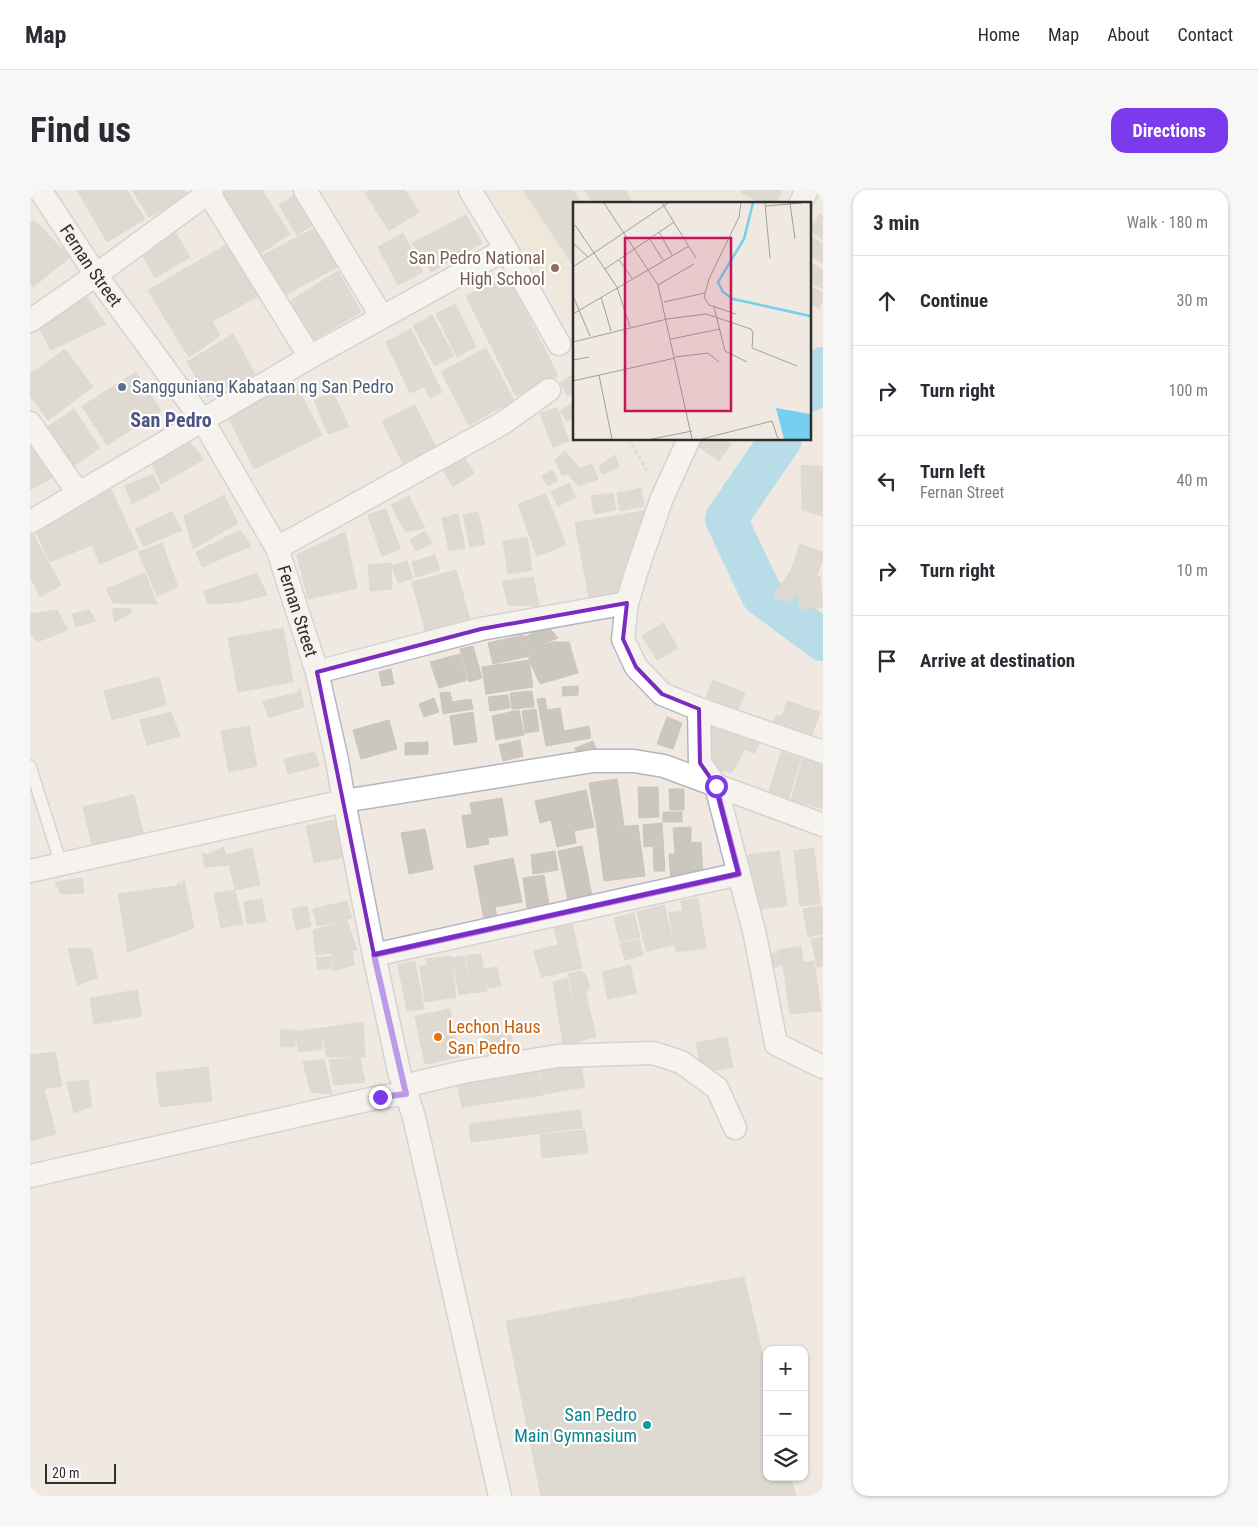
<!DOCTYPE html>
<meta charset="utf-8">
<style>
:root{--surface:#fff;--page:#f7f7f7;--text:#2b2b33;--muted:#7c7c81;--line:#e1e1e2;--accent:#7c3aed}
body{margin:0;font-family:"Roboto Condensed",sans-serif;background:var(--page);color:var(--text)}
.controls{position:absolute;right:15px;bottom:15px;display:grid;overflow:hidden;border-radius:10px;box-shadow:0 1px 4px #0004}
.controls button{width:45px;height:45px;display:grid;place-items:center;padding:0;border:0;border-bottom:1px solid var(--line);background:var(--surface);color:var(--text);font:25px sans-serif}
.scale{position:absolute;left:15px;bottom:12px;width:71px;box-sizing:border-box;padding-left:5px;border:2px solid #2e2e2e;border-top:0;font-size:14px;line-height:18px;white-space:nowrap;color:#2e2e2e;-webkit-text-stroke:4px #fff;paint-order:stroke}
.stop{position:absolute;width:15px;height:15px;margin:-11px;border:4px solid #7c3aed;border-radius:50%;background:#fff}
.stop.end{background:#7c3aed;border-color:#fff;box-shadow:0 1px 5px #0008}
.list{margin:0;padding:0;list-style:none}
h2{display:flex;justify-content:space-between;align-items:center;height:65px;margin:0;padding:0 20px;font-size:21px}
h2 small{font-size:16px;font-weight:400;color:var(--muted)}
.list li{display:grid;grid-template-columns:32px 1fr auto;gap:15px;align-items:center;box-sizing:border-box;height:90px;padding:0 20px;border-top:1px solid var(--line)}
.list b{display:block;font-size:19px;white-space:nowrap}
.list p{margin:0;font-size:16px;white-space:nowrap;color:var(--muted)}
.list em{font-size:16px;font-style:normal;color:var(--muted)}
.icon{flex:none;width:28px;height:28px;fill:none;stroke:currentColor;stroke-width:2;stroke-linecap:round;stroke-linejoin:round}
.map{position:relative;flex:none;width:793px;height:1306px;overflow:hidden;border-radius:15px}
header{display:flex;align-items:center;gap:30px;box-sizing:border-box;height:70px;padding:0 25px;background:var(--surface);border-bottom:1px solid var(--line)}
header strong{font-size:24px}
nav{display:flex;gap:28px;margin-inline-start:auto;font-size:18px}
.intro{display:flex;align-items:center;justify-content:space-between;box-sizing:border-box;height:120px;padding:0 30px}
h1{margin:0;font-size:35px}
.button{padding:12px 22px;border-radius:15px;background:var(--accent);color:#fff;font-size:18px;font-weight:700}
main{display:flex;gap:30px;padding:0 30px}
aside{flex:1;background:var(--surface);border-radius:15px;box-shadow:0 1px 4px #0004}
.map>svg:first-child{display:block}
.education{fill:#f0e6d1}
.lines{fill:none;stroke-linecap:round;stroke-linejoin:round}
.river{stroke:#75cff0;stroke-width:42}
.building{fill:#cbc7bf;stroke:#cbc5ba}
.lane-casing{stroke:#b4b7c1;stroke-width:14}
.street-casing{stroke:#b4b7c1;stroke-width:25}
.path{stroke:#c9c9c9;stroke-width:3;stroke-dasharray:4 2.5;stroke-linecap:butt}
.lane{stroke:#fff;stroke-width:11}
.street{stroke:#fff;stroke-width:22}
.route{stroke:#7c3aed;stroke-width:6}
.marked{fill:none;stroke:#7b2cbf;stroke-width:4;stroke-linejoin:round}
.education-dot{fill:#8d6e63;stroke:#fff;stroke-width:2}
.service-dot{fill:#5c6f8a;stroke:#fff;stroke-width:2}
.food-dot{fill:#e8710a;stroke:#fff;stroke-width:2}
.culture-dot{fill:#0f9aa8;stroke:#fff;stroke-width:2}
.labels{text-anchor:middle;stroke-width:4.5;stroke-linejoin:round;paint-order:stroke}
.education-label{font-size:18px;fill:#785e54;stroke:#fff;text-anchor:end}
.street-label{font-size:18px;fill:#2e2e2e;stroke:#fff}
.service-label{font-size:18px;fill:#4e5e75;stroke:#fff;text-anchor:start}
.food-label{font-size:18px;fill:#c56008;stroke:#fff;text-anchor:start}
.culture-label{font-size:18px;fill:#0d838f;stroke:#fff;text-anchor:end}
.quarter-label{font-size:20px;font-weight:bold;fill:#4d5680;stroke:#fff}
.inset-river{fill:none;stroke:#75cff0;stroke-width:2.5}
.inset-road{fill:none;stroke:#a29e99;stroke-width:1}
.view{fill:#c2185b;fill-opacity:0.15;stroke:#c2185b;stroke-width:2.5}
.inset-edge{fill:none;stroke:#2e2e2e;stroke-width:2.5}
</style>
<header>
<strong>Map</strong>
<nav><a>Home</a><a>Map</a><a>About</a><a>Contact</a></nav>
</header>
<div class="intro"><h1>Find us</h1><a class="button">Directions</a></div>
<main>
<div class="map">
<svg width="793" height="1306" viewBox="0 0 793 1306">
<rect width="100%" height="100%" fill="#efe9e1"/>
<!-- education -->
<polygon class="education" points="460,0 761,0 753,14 544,14 544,142"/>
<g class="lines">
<!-- river -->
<g class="river">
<polyline points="779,201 793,178"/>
<polyline points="751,249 696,329 732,405 793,450"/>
</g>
</g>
<!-- building -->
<g class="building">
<polygon points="47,0 97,0 115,29 77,52"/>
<polygon points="102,0 154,0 158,6 119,27"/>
<polygon points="198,0 232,0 260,44 228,65 189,5"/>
<polygon points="340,0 375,0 389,22 359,41 335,3"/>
<polygon points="493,0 543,0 552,14 544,14 544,77"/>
<polygon points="555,0 595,0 603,14 564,14"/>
<polygon points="713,0 752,0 746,14 734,14 712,3"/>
<polygon points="270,2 288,32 267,45 249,15"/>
<polygon points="790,24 793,26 793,50 779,39"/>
<polygon points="436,25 452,53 401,82 382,53"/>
<polygon points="4,30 40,67 3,97 0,93 0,34"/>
<polygon points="143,38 160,67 125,88 110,61"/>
<polygon points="285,38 307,77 254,106 229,67"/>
<polygon points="373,43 393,82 368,95 348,57"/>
<polygon points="779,45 793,54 793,74 779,65"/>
<polygon points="198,54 232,104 148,150 118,100"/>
<polygon points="779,72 793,80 793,99 779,92"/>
<polygon points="308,81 331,122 282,151 257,113"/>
<polygon points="478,86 528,186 486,206 436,106"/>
<polygon points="779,96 793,103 793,110 789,118 779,113"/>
<polygon points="55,105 76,134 21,160 8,136"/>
<polygon points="425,114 446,157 427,167 406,124"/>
<polygon points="402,125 424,166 405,176 383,136"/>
<polygon points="182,131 190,146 159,167 148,150"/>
<polygon points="381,139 412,202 400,208 369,145"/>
<polygon points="203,144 225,184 177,207 157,172"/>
<polygon points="371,145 395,196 380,203 356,152"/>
<polygon points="456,158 484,210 439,235 411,182"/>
<polygon points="35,159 63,197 18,230 0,206 0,184"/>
<polygon points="106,182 131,221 77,255 52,216"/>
<polygon points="542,185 544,189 544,202 538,206 530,193"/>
<polygon points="264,191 292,245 224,279 197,225"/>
<polygon points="303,202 319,237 298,244 284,210"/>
<polygon points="544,212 544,227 537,231 530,221"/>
<polygon points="385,215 407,259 374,276 352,231"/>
<polygon points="527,218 539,251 523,257 510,223"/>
<polygon points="44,219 70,258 42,277 16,238"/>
<polygon points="0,247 28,284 0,300"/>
<polygon points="665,249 693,249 701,254 689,271 663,253"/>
<polygon points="159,251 174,269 131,294 121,271"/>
<polygon points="535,261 549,278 532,286 525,270"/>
<polygon points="585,265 589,277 572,284 569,276"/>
<polygon points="434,267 444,283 423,297 413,280"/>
<polygon points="562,274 568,289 549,296 537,284"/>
<polygon points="771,275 793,277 793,326 772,320"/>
<polygon points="522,280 528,291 517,296 512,286"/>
<polygon points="123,284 130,299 102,314 95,296"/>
<polygon points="539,293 546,307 528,316 521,302"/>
<polygon points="611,298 614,316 590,321 587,303"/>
<polygon points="81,299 108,358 70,374 47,318"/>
<polygon points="583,303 586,320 564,324 561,306"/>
<polygon points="516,304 536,355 507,366 488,314"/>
<polygon points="194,305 208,333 163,359 154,326"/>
<polygon points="379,306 395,338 375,342 361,315"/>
<polygon points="47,318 62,355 20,372 6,342"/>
<polygon points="356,319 370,359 352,366 338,325"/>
<polygon points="618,320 590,409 559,408 545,333"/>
<polygon points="142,322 152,340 114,356 105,339"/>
<polygon points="448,322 455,354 440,357 433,325"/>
<polygon points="428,324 435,358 419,361 412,328"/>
<polygon points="210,340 221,356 172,377 166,362"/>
<polygon points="395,341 402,353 386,361 380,350"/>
<polygon points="315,342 327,398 278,409 267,365"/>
<polygon points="3,344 31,395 10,407 0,386 0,346"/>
<polygon points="497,347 502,380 478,384 473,351"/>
<polygon points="132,353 148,397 127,406 108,362"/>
<polygon points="770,354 793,362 793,369 786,388 761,380"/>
<polygon points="405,365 410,380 386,387 382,372"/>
<polygon points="377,371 383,388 368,393 362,376"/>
<polygon points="361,373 362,399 340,401 338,375"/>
<polygon points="426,380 442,436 397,448 382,392"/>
<polygon points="761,380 786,388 790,386 793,417 770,419 768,405 756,412 743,406"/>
<polygon points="115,383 127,414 83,413 76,399"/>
<polygon points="227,383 237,405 208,412 178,414 174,401"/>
<polygon points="503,387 509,416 478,415 472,391"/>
<polygon points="100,418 102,422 85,432 82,419"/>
<polygon points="27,420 38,440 7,452 0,442 0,424"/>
<polygon points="59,420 66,431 46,437 42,424"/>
<polygon points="633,433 648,458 627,470 612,446"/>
<polygon points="517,435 528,448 499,460 495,447"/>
<polygon points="253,438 263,492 208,502 198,448"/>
<polygon points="494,445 499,466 463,474 458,453"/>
<polygon points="523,452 539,452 548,483 510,494 499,470 499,460"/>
<polygon points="443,456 452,488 439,492 430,459"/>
<polygon points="430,464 437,490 409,498 400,472"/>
<polygon points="499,470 503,497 456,504 452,477"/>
<polygon points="361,479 364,494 352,496 349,482"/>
<polygon points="129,487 136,515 82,530 74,501"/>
<polygon points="683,490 715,503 708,520 676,507"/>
<polygon points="548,496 548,505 533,506 532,497"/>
<polygon points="270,498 274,517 239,528 232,511 267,503"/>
<polygon points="502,501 504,517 482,519 480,503"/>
<polygon points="420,502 422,512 441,509 443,519 413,524 410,503"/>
<polygon points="478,505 480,518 460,521 458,507"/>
<polygon points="404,508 409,522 394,527 389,514"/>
<polygon points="515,508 517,520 530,518 534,541 559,536 561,548 516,556 507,509"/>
<polygon points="757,511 790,522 781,548 743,535 746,525 752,527"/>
<polygon points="506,519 509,541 495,543 492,521"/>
<polygon points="489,520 494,545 466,550 462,526"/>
<polygon points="141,522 150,546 117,555 110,530"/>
<polygon points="443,522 447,552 424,555 420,526"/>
<polygon points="676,525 731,546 725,563 715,559 702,583 693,580 689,590 682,575 670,540"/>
<polygon points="637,527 652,533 643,559 627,554"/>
<polygon points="359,530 367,559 331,569 323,540"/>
<polygon points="219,536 227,576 199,582 191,541"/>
<polygon points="490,550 493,566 473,571 469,555"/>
<polygon points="563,551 567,562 549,568 545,558"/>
<polygon points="398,552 398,564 375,565 375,553"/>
<polygon points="285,562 289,576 258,584 254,569"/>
<polygon points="751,562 771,568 758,610 738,604"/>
<polygon points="773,567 793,573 793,619 761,610"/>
<polygon points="587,589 594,635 567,639 559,593"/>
<polygon points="608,597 628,597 629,627 609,628"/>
<polygon points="639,599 654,599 654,620 640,620"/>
<polygon points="556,600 564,637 544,641 546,653 527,657 521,630 510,633 505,611"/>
<polygon points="104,605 115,651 64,663 53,617"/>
<polygon points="472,608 478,645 458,648 459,654 437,658 432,626 442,624 440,613"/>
<rect x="633" y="622" width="19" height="10"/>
<polygon points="314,628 322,666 284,673 276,636"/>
<polygon points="632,633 635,681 624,681 623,656 614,657 613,635"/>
<polygon points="608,635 615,686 574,691 567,639"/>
<polygon points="661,637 661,653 671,652 673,682 641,692 639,664 645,664 643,638"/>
<polygon points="395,639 403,679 379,684 371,643"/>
<polygon points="552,656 563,711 539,716 528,661"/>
<polygon points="193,657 199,675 175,677 172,662 178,665"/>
<polygon points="222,658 230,695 205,700 197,665"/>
<polygon points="784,658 790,714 770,716 764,661"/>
<polygon points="525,661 528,680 503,684 501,665"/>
<polygon points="749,661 757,716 724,720 717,665"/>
<polygon points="483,668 492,712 465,717 468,732 455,735 444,676"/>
<polygon points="514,685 519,715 497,718 493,688"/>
<polygon points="52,688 54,703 31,704 25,692"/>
<polygon points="154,689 164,738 98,762 88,704 146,696 149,692 152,697"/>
<polygon points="205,700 213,734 191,738 184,703"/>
<polygon points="668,708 676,758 646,762 639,723 653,721 651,711"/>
<polygon points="232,709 236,731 217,734 214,712"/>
<polygon points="317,711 322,728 287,736 283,719"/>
<polygon points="634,715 644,755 616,761 607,722"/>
<polygon points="277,716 281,736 266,740 262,719"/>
<polygon points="792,716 793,744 778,747 773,719"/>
<polygon points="604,723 610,747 590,752 584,728"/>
<polygon points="317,730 327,760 286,765 283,740"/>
<polygon points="542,733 552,778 534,782 524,737"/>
<polygon points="793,747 793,776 787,777 781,749"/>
<polygon points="609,749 613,765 595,770 590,754"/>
<polygon points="527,755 534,782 511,787 504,761"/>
<polygon points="771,756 773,772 749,775 747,760"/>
<polygon points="38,758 62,759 67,788 47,795"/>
<polygon points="322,761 324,775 303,781 302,763"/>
<polygon points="746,763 748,777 738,778 736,764"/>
<polygon points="451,764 457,801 442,803 436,766"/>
<polygon points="302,766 300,778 288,780 286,768"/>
<polygon points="421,766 426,807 395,812 390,777 397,775 396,769"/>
<polygon points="434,766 441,803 429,805 422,768"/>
<polygon points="385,771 394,819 377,821 368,775"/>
<polygon points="784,771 791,821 760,824 753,775"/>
<polygon points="600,775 607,803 578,809 572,782"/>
<polygon points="467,777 471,796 458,798 454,779"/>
<polygon points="550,781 555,784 560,797 556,803 543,806 538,784"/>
<polygon points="537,788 551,851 533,855 523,792"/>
<polygon points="107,800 112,826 64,834 60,808"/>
<polygon points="556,804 566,847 552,850 542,807"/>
<polygon points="420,819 430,867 395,874 385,826"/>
<polygon points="333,832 335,867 297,867 292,838"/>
<polygon points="292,838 292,859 269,862 265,842"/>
<polygon points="250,840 265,840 265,857 251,857"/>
<polygon points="480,841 484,861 458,866 454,846"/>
<polygon points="697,847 703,877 672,883 666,853"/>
<polygon points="25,862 32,896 14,899 26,944 0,951 0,865"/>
<polygon points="330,868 335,892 304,895 299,870"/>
<polygon points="294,869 302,904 281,902 273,872"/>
<polygon points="550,871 555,897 514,904 510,879"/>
<polygon points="178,877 182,911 130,917 126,883"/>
<polygon points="508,879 513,905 432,917 427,891"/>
<polygon points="58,890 62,916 44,923 37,892"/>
<polygon points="550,920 553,938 441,952 439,934"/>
<polygon points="555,940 558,963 512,968 510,945"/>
<polygon points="714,1087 737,1183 737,1287 761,1287 766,1306 511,1306 476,1131"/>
</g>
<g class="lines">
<!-- lane casing -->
<g class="lane-casing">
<polyline id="lane" points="0,576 31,674"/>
</g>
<!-- street casing -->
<g class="street-casing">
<g id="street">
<path id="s1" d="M10,0L66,85L173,231L247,358L287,482L307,570L314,611L344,765L369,881L384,927L470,1306"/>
<polyline points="275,0 352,127"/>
<polyline points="440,0 476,59 529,154"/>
<polyline points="178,2 280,167"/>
<polyline points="770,14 777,0"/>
<polyline points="0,131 66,85 182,0"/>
<polyline points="0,233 48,303"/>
<polyline points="659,249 632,308 607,380 597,413 593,449 606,477 632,504 669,519 793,562"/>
<polyline points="0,332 280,167 476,59"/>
<polyline points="247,358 473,233 519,200"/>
<polyline points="287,482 451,439 597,413"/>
<polyline points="669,519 670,573 686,596 725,745 746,854 793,877"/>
<polyline points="0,681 314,611 563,571 604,571 634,576 793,635"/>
<polyline points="344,765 709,684"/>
<polyline points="374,896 433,882 527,866 623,863 651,872 687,898 705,938"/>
<polyline points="0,986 350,907 376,904"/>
</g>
</g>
<!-- path -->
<polyline class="path" points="599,249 618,283"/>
<!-- lane -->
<use href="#lane" class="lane"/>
<!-- street -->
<use href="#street" class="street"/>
</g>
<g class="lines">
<!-- route -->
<polyline class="route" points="350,907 376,904 344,765 709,684 686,596"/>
</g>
<!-- marked area -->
<path d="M0 0H793V1306H0ZM597,413L593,449L606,477L632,504L669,519L670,573L686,596L709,684L344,765L287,482L451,439Z" fill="#efe9e1" fill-opacity=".55" fill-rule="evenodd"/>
<path class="marked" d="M597,413L593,449L606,477L632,504L669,519L670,573L686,596L709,684L344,765L287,482L451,439Z"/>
<!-- markers -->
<circle class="education-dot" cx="525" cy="78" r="5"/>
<circle class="service-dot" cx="92" cy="197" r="5"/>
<circle class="food-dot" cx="408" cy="847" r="5"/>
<circle class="culture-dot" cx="617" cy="1235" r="5"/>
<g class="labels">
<!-- education labels -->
<g class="education-label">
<text x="515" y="74">San Pedro National<tspan x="515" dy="21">High School</tspan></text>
</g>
<!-- street labels -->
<g class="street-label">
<text dy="6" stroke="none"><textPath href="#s1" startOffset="91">Fernan Street</textPath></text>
<text dy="6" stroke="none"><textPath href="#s1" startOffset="496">Fernan Street</textPath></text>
</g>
<!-- service labels -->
<g class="service-label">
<text x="102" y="203">Sangguniang Kabataan ng San Pedro</text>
</g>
<!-- food labels -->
<g class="food-label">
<text x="418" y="843">Lechon Haus<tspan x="418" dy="21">San Pedro</tspan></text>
</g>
<!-- culture labels -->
<g class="culture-label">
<text x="607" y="1231">San Pedro<tspan x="607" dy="21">Main Gymnasium</tspan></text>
</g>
<!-- quarter labels -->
<g class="quarter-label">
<text x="141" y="237">San Pedro</text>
</g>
</g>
<!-- overview -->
<g transform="translate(543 12)">
<rect width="238" height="238" fill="#efe9e1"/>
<path d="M203,206L237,212V237H211Z" fill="#75cff0"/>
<path class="inset-river" d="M180,1L171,37L145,80L150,90L160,97L237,114"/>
<path class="inset-road" d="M31,1L85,83L119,237M89,1L123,56M192,1L197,56M217,1L222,37M193,4L229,1M2,23L44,85L57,125M86,30L99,53M76,36L90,58M0,41L15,55M46,58L59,76M0,65L95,1M32,67L101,20M85,83L121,62M0,94L17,134M28,95L38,129M91,100L132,91M141,105L152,149L174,160M0,112L116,44M163,112L136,103L131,95L136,77L166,15L168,1M98,137L147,127M0,140L94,117L133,112L178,127L180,131L179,146L224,164M102,155L135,151L146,160M0,158L16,155M26,173L39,237M0,179L102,156M79,237L119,229M129,237L199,219L205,237"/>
<path class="view" d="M52,36H158V209H52Z"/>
<rect width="238" height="238" class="inset-edge"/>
</g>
</svg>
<div class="controls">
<button>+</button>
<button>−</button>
<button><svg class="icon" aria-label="layers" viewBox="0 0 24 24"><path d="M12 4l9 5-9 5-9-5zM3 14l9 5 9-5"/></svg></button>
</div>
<div class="scale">20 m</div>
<div class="stop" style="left:686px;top:596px"></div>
<div class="stop end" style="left:350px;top:907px"></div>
</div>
<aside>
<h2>3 min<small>Walk · 180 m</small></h2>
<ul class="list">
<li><svg class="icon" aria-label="ahead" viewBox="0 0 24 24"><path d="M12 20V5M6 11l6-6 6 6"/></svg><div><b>Continue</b></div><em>30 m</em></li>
<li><svg class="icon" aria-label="right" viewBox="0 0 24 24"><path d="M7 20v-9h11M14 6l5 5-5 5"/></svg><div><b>Turn right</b></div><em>100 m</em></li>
<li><svg class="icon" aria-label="left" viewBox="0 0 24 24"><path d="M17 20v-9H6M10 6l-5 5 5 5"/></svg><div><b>Turn left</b><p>Fernan Street</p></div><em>40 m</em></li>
<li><svg class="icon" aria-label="right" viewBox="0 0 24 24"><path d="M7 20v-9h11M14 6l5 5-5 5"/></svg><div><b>Turn right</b></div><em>10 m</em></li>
<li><svg class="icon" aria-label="arrive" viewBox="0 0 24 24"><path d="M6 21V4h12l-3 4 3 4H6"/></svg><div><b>Arrive at destination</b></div></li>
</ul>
</aside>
</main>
